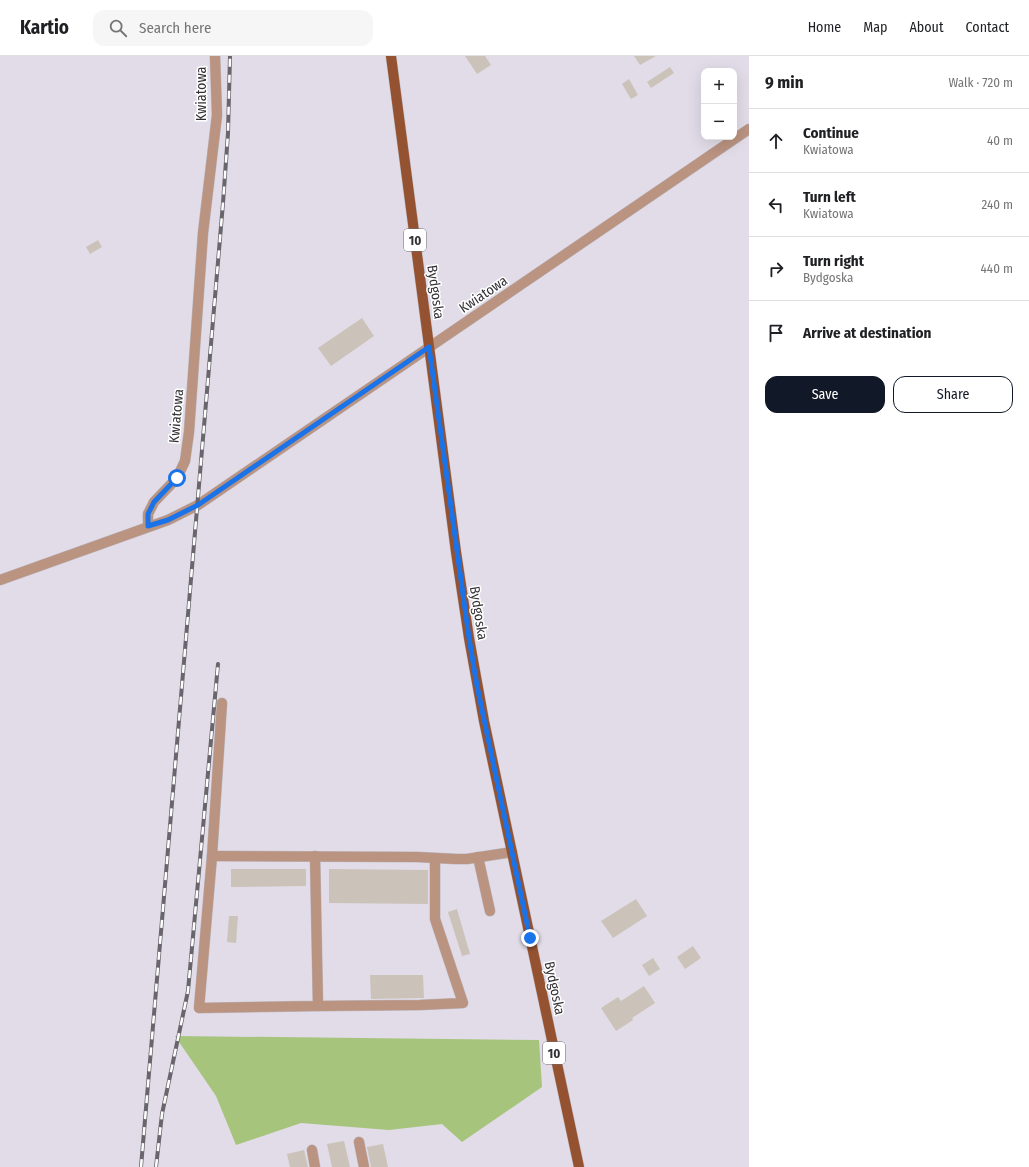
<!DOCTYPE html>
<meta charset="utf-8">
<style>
:root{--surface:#fff;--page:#f6f6f6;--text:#202124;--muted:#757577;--line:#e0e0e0;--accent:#111827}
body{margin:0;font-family:"Fira Sans Condensed",sans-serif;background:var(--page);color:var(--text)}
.controls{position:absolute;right:12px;top:12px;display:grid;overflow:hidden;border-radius:8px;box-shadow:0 4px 16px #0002}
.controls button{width:36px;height:36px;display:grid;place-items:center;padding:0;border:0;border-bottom:1px solid var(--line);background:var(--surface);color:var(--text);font:20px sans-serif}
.stop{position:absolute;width:12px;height:12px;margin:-9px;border:3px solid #1a73e8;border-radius:50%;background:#fff}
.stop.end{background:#1a73e8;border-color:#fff;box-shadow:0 1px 4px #0008}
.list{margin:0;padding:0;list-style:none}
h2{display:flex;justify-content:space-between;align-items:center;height:52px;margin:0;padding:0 16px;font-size:17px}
h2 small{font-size:13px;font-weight:400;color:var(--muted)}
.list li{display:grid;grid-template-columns:26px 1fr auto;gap:12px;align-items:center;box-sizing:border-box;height:64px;padding:0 16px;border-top:1px solid var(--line)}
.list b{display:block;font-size:15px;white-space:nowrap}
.list p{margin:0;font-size:13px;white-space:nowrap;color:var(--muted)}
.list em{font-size:13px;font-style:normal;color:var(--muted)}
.actions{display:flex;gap:8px;padding:12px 16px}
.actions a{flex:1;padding:9px 0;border:1px solid var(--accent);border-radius:12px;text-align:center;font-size:14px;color:var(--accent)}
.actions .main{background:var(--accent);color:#fff}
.icon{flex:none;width:22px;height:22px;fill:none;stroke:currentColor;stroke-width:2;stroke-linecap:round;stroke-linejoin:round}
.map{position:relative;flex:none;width:749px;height:1111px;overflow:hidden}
header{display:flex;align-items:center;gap:24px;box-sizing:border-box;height:56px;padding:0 20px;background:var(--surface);border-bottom:1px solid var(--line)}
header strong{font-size:19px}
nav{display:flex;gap:22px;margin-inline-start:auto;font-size:14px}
.search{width:280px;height:36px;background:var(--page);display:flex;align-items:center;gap:10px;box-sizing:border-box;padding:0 14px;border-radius:12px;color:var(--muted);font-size:15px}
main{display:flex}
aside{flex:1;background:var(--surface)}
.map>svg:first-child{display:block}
.green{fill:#a6c47c}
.building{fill:#cbc3ba}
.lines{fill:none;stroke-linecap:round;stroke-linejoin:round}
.minor-casing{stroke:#bebac3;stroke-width:11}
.major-casing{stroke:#bebac3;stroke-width:11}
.minor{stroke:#ba9381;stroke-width:10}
.major{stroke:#955230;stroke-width:10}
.rail-casing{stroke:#68656c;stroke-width:4}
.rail{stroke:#fff;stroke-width:2.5;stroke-dasharray:8;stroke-linecap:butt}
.route{stroke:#1a73e8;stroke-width:5}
.labels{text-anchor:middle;stroke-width:3;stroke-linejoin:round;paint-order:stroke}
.shield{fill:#fff;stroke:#706f72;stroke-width:1}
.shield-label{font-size:13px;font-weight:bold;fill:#333135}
.street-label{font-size:14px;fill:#333135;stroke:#fff}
</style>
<header>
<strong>Kartio</strong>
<div class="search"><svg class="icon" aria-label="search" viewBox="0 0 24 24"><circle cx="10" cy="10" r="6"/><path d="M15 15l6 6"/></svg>Search here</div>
<nav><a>Home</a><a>Map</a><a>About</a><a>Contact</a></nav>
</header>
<main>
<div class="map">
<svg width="749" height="1111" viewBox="0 0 749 1111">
<rect width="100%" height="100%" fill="#e1dce7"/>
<!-- green -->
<polygon class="green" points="175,980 539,984 542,1031 462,1086 442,1068 389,1074 301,1067 236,1089 216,1040"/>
<!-- building -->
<g class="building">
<polygon points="465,0 485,0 491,9 477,18"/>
<polygon points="634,0 656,0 640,9"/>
<polygon points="670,11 674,17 651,32 647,26"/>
<polygon points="629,23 638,39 631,43 622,28"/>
<polygon points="98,184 102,191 90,198 86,191"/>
<polygon points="362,262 374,280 331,310 318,292"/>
<polygon points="231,813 306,813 306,830 231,831"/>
<polygon points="329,813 428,814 428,848 329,847"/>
<polygon points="636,843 647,860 613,882 601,865"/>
<polygon points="457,853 470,898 462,900 448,856"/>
<polygon points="229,860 238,860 236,887 227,886"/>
<polygon points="693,890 701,902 685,913 677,901"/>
<polygon points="653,902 660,913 649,920 642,909"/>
<polygon points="370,919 423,919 424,942 371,943"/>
<polygon points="644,930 655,947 632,962 633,964 616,975 601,952 618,941 621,945"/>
<polygon points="344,1085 350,1111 332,1111 327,1088"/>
<polygon points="383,1088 388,1111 371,1111 367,1091"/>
<polygon points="304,1094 308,1111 290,1111 287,1098"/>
</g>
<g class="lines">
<!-- minor casing -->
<g class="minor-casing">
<g id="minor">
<polyline points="148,470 148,458 154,446 177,422 185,405 189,376 203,177 217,59 215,0"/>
<polyline points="0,524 168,464 198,449 749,73"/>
<polyline points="222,647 212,800 199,952 318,950 315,800"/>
<polyline points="212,800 417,801 456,803 467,803 512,796"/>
<polyline points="478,801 490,855"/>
<polyline points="318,950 420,949 463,947 435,863 435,802"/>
<polyline points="359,1086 364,1111"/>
<polyline points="312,1094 315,1111"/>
</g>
</g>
<!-- major casing -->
<g class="major-casing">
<polyline id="major" points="391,0 456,496 469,582 484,665 579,1111"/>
</g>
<!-- minor -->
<use href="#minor" class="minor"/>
<!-- major -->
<use href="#major" class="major"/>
<!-- rail casing -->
<g class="rail-casing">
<g id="rail">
<polyline points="141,1111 223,147 228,77 230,0"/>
<polyline points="156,1111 162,1058 188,935 218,608"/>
</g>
</g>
<!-- rail -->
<use href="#rail" class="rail"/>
</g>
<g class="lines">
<!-- route -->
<polyline class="route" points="177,422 154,446 148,458 148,470 168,464 198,449 429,291 469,582 477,630 530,882"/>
</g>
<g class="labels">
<!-- shield labels -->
<g class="shield">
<rect x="404" y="173" width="22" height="22" rx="3"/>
<rect x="543" y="986" width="22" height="22" rx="3"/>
</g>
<g class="shield-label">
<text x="415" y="189">10</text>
<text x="554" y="1002">10</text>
</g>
<!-- street labels -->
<g class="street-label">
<text transform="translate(201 38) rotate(-90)" y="5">Kwiatowa</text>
<text transform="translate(436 236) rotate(82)" y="5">Bydgoska</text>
<text transform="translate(483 238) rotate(-34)" y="5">Kwiatowa</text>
<text transform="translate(176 360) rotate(-85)" y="5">Kwiatowa</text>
<text transform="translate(479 557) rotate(81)" y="5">Bydgoska</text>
<text transform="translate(555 932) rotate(78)" y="5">Bydgoska</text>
</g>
</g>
</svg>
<div class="controls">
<button>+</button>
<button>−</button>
</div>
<div class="stop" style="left:177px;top:422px"></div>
<div class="stop end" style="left:530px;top:882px"></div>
</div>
<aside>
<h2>9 min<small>Walk · 720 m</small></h2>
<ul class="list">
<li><svg class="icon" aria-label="ahead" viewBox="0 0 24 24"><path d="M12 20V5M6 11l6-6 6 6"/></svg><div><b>Continue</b><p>Kwiatowa</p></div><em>40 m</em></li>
<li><svg class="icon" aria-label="left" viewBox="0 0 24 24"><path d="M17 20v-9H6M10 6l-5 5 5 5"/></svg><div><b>Turn left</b><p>Kwiatowa</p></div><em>240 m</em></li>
<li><svg class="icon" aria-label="right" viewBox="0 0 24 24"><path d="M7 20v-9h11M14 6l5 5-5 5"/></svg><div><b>Turn right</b><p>Bydgoska</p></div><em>440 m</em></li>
<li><svg class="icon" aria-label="arrive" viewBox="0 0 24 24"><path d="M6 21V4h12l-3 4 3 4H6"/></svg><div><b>Arrive at destination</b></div></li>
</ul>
<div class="actions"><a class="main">Save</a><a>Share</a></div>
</aside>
</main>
